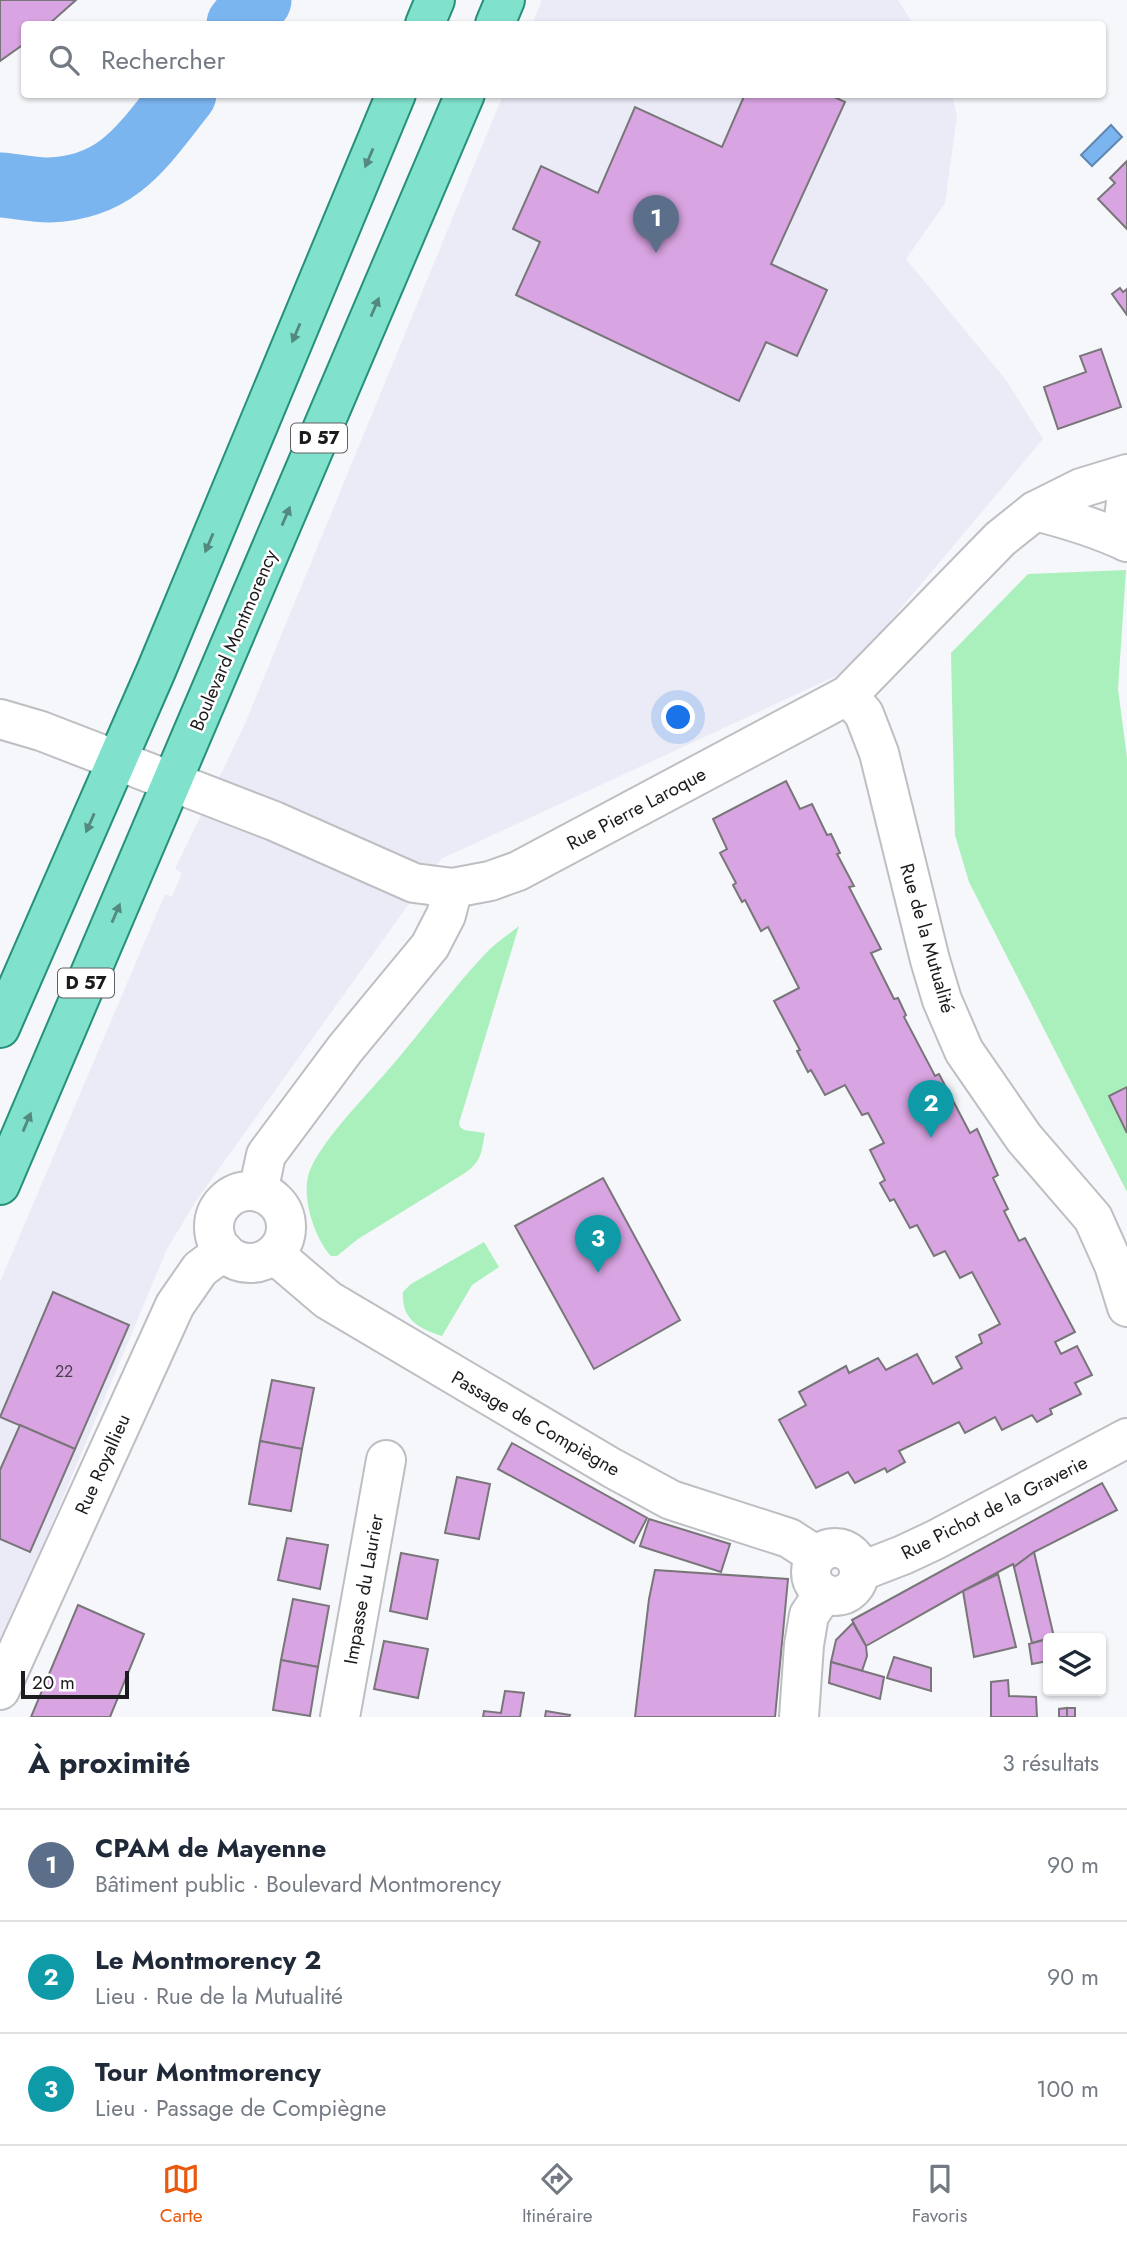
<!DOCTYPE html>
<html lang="fr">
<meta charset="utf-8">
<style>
:root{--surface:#fff;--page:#f6f6f7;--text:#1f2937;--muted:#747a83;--line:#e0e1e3;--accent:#ea580c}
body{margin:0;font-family:Jost,sans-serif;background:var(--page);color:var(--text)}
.controls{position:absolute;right:21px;bottom:21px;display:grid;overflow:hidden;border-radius:7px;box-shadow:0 2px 5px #0004}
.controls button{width:63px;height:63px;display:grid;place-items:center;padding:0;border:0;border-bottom:2px solid var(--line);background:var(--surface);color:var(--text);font:35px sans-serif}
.scale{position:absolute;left:21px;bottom:18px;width:108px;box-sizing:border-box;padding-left:7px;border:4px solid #1c1c1e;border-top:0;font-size:19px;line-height:24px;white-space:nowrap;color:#1c1c1e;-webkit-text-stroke:5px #fff;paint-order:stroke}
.you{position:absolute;left:679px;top:718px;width:24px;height:24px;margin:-18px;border:5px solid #fff;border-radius:50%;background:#1a73e8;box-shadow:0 0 0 10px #1a73e833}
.badge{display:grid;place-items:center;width:46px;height:46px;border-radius:50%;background:var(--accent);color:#fff;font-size:23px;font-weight:700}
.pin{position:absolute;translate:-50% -58px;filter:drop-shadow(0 2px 4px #0008)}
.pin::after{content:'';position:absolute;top:37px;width:24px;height:21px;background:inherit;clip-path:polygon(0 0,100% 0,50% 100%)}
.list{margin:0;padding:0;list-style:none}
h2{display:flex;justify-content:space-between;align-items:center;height:91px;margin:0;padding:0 28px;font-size:30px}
h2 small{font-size:23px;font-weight:400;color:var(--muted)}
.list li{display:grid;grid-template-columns:46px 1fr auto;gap:21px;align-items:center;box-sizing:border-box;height:112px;padding:0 28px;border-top:2px solid var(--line)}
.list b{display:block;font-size:26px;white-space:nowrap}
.list p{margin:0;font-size:23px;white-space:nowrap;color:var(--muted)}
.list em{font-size:23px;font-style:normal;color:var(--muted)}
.icon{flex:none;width:38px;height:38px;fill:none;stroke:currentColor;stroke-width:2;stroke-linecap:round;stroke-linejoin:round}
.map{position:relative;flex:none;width:1127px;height:1717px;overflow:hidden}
.search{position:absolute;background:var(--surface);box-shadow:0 2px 5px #0004;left:21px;right:21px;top:21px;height:77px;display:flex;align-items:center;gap:18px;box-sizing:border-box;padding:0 24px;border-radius:7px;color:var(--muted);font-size:26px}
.sheet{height:427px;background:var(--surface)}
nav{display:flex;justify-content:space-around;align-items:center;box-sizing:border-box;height:98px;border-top:2px solid var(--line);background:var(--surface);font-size:19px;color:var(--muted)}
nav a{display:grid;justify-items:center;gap:4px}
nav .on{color:var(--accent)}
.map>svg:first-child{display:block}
.built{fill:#eaebf7}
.green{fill:#aaf0bc}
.water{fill:#7bb5ef;stroke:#5e87b0;stroke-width:2}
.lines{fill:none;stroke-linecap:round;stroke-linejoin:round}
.river{stroke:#7bb5ef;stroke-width:65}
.building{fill:#d9a4e2;stroke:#797679;stroke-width:2}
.minor-casing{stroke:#bebfc3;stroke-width:42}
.major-casing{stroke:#26907a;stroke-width:42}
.minor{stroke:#fff;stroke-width:38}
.major{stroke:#80e2cd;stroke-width:38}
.oneway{fill:#53897e}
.labels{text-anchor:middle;stroke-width:5;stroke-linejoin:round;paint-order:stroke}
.number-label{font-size:16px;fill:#4b3e4f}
.shield{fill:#fff;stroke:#606062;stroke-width:2}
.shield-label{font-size:18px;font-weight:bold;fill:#1c1c1e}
.street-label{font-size:19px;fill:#1c1c1e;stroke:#fff}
</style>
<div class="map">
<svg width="1127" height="1717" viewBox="0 0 1127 1717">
<rect width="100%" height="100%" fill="#f6f7fb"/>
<!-- built -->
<g class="built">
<polygon points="542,0 898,0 913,24 532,24"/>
<polygon points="503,95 952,95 957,116 945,203 906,259 1006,380 1043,439 849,670 441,859 196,1201 167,1249 0,1648 0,1282 165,894 172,897 182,873 175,869 244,726"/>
</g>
<!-- green -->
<g class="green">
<polygon points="1126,570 1118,689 1127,758 1127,1192 969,882 955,835 951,653 1028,574"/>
<path d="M519,926L459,1123L460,1127L464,1130L485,1133C481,1153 482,1161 465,1173L358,1239L337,1256H331C314,1237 300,1195 310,1170C323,1139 366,1096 389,1069C422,1031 451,990 486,953C495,943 508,935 519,926Z"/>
<path d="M484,1242L499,1267L472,1285L442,1336C419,1329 401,1319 403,1292L411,1284Z"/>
</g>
<!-- water -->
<polygon class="water" points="1111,125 1122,137 1092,166 1081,155"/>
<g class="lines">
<!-- river -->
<g class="river">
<polyline points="239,24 259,0"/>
<path d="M0,185C16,186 33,190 49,190C119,188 144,144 184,94"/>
</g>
</g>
<!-- building -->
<g class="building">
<polygon points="0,0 76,0 49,24 24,24 24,44 0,61"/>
<polygon points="745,94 828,94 845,102 771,264 827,290 797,356 766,342 739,401 516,295 540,242 513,229 541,166 598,193 635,107 722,147"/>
<polygon points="1127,161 1127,229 1098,199 1115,183 1110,178"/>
<polygon points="1120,288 1123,292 1127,289 1127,315 1112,294"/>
<polygon points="1101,349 1121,407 1058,429 1044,387 1086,372 1080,356"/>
<polygon points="786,781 800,809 812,804 827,835 831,834 840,853 837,854 854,886 849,887 881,949 871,953 894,999 898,998 906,1015 904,1017 935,1076 939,1074 970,1133 977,1129 998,1175 993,1178 1008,1209 1004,1211 1019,1241 1025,1238 1075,1332 1055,1342 1061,1354 1077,1346 1092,1375 1075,1383 1081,1394 1050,1409 1052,1414 1037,1422 1032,1415 1002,1430 995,1417 965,1433 959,1422 899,1451 905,1462 887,1472 885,1468 855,1483 848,1472 816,1488 779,1420 806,1405 799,1392 846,1366 849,1373 878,1358 886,1370 917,1354 933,1384 962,1368 956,1357 982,1343 979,1335 1000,1324 972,1272 960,1278 945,1251 934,1256 917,1225 910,1228 894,1199 890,1201 880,1183 885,1180 870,1150 884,1143 868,1113 862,1115 845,1085 825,1095 811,1070 808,1072 797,1051 800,1050 774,1001 799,988 768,927 761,931 745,900 742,902 733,885 736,883 720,853 727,849 713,819"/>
<polygon points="1127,1087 1127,1133 1109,1096"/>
<polygon points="603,1178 680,1320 594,1369 515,1226"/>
<polygon points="53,1292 129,1325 75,1449 0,1417"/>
<polygon points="272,1380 314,1388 302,1449 260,1441"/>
<polygon points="20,1425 75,1449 30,1552 0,1539 0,1470"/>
<polygon points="260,1441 302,1449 291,1511 249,1504"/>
<polygon points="512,1443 647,1518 634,1543 498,1469"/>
<polygon points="457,1477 490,1484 479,1539 445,1533"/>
<polygon points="1102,1483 1117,1510 1034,1552 1014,1567 1013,1564 963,1591 866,1646 852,1620"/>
<polygon points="649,1519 730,1544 721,1572 640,1546"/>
<polygon points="287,1538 328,1545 320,1589 278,1580"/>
<polygon points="1034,1552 1054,1637 1032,1643 1014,1567"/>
<polygon points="401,1553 438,1560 427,1619 390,1611"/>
<polygon points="655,1570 788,1579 775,1717 635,1717 649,1599"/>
<polygon points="998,1574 1016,1647 974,1657 963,1591"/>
<polygon points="293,1599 329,1606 318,1667 281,1660"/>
<polygon points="78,1605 144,1634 110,1717 31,1717"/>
<polygon points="853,1623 866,1646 867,1656 862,1671 831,1662 836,1640"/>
<polygon points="1048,1639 1048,1661 1032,1664 1029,1644"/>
<polygon points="384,1641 428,1649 418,1698 374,1689"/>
<polygon points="894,1657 931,1668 931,1691 887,1678"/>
<polygon points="281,1660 318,1667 310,1716 273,1710"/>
<polygon points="831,1662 884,1677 880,1699 829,1683"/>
<polygon points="1008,1680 1009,1696 1036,1697 1037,1717 991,1717 991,1682"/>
<polygon points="505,1691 524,1693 520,1717 483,1717 484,1711 501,1713"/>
<rect x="1067" y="1708" width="8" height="9"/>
<polygon points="1067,1708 1067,1717 1059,1717 1059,1709"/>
<polygon points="546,1711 570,1715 569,1717 545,1717"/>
</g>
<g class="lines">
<!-- minor casing -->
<g class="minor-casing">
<g id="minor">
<path d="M1035,511C1067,519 1097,528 1127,542"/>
<polyline points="1127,542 1124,519 1127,493"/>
<polyline points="848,695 864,714 879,753 930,960 942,1000 964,1051 1024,1138 1093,1218 1114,1265 1127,1307"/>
<polyline points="0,719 41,731 274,821 414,883 453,888 490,881 518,871 848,695 1000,539 1035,511 1081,488 1127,474"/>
<circle cx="250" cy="1227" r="36"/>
<polyline points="258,1192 266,1155 345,1049 430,946 446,915 453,888"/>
<polyline points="274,1254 328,1300 612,1468 671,1500 789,1538 817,1556"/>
<circle cx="835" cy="1572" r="24"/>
<polyline points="859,1572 903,1555 935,1540 1127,1438"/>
<polyline points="0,1690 175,1305 200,1269 224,1251"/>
<polyline points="340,1717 386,1460"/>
<polyline points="799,1717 804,1645 809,1615 824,1593"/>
</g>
</g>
<!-- major casing -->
<g class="major-casing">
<g id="major">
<polyline points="425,24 435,0"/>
<polyline points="495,24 505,0"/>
<polyline points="0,1028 156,671 396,94"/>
<polyline points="0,1185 465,94"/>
</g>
</g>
<!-- minor -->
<use href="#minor" class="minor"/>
<!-- major -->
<use href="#major" class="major"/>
</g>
<!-- one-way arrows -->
<defs><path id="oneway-solid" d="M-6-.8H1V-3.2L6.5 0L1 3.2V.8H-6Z" transform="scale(1.75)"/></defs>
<g class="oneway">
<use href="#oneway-solid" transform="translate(369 158) rotate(113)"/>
<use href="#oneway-solid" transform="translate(375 307) rotate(-67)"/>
<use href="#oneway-solid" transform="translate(296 333) rotate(113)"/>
<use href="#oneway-solid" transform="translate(286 516) rotate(-67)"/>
<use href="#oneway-solid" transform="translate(209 543) rotate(113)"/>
<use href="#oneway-solid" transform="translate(90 823) rotate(114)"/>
<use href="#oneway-solid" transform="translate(116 913) rotate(-67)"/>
<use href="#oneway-solid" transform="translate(27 1122) rotate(-67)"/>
</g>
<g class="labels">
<!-- number labels -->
<g class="number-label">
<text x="64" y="1377">22</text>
</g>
<!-- shield labels -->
<g class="shield">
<rect x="291" y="423.5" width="56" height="29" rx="5"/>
<rect x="58" y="968.5" width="56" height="29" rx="5"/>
</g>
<g class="shield-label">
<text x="319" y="444">D 57</text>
<text x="86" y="989">D 57</text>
</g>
<!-- street labels -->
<g class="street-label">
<text transform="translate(233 640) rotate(-67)" y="7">Boulevard Montmorency</text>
<text transform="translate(636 808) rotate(-28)" y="7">Rue Pierre Laroque</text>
<text transform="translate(928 938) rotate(74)" y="7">Rue de la Mutualité</text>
<text transform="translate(536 1423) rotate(30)" y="7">Passage de Compiègne</text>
<text transform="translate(102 1464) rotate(-66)" y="7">Rue Royallieu</text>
<text transform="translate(994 1507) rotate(-27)" y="7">Rue Pichot de la Graverie</text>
<text transform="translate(363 1589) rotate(-80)" y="7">Impasse du Laurier</text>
</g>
</g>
</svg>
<div class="controls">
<button><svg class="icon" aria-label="layers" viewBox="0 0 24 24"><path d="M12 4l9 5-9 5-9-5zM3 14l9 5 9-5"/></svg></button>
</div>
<div class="scale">20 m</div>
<div class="you"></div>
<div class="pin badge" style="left:656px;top:253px;background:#5c6f8a">1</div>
<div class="pin badge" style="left:931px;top:1138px;background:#0f9aa8">2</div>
<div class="pin badge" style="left:598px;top:1273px;background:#0f9aa8">3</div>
<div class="search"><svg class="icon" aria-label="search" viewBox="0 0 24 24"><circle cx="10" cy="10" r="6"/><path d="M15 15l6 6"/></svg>Rechercher</div>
</div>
<section class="sheet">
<h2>À proximité<small>3 résultats</small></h2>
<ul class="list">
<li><span class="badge" style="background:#5c6f8a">1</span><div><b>CPAM de Mayenne</b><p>Bâtiment public · Boulevard Montmorency</p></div><em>90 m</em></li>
<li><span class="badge" style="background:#0f9aa8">2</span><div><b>Le Montmorency 2</b><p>Lieu · Rue de la Mutualité</p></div><em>90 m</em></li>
<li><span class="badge" style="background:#0f9aa8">3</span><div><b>Tour Montmorency</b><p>Lieu · Passage de Compiègne</p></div><em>100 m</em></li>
</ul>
</section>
<nav>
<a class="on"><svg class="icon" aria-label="map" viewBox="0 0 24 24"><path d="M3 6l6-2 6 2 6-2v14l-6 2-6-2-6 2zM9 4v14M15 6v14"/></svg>Carte</a>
<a><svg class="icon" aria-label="directions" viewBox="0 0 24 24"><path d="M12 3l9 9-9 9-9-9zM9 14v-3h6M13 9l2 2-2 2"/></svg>Itinéraire</a>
<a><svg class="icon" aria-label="saved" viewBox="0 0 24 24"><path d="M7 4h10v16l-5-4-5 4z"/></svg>Favoris</a>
</nav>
